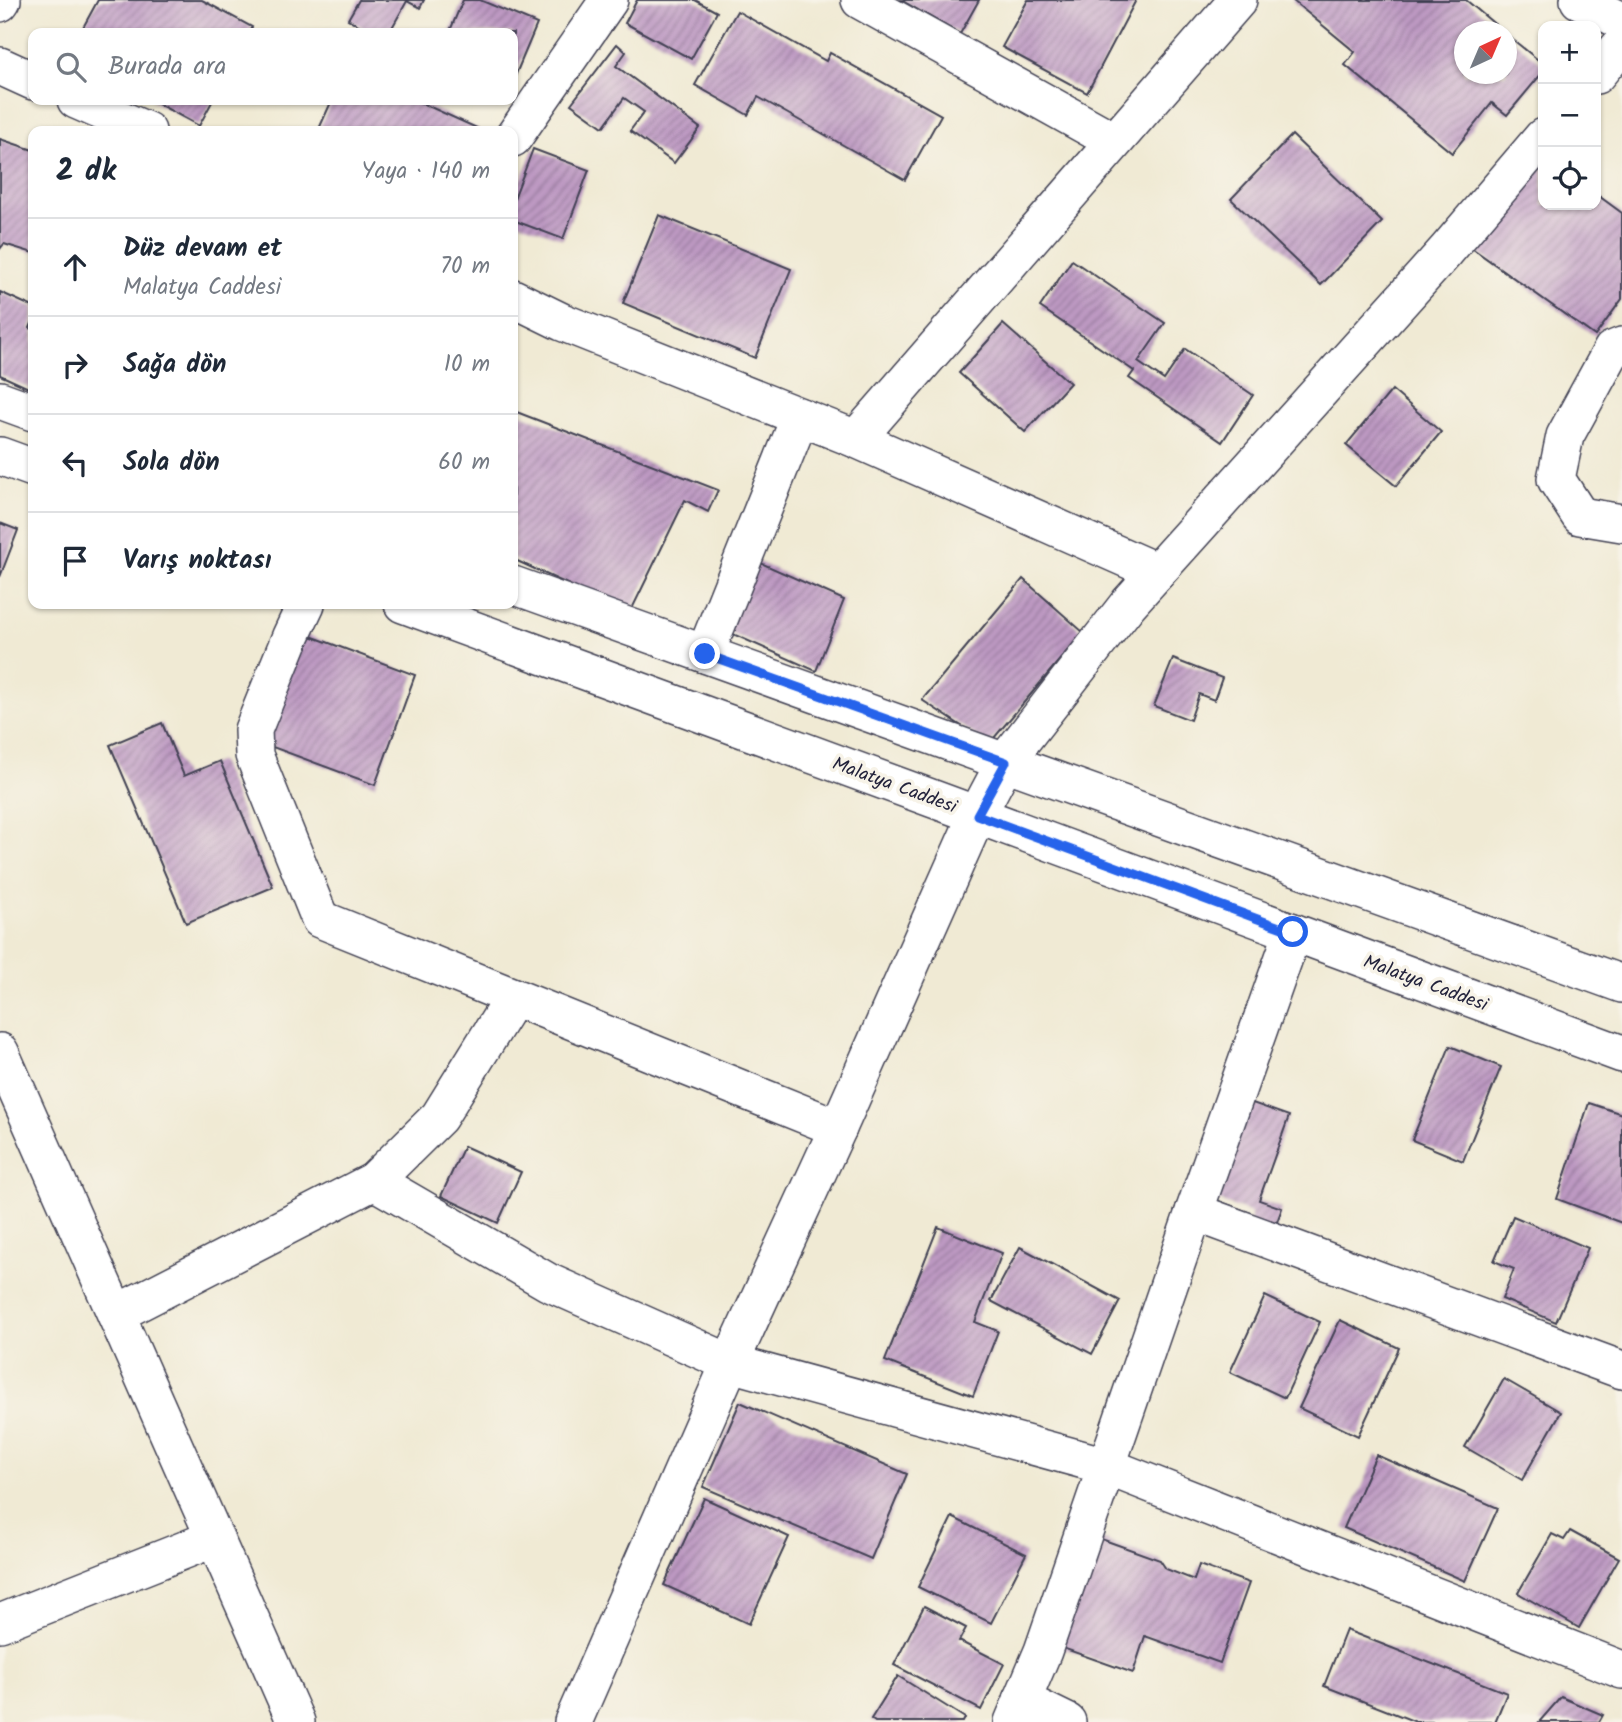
<!DOCTYPE html>
<html lang="tr">
<meta charset="utf-8">
<style>
:root{--surface:#fff;--page:#f6f6f7;--text:#1f2937;--muted:#747a83;--line:#e0e1e3}
body{margin:0;font-family:Kalam,sans-serif;background:var(--page);color:var(--text)}
.controls{position:absolute;right:21px;top:21px;display:grid;overflow:hidden;border-radius:14px;box-shadow:0 2px 5px #0004}
.controls button{width:63px;height:63px;display:grid;place-items:center;padding:0;border:0;border-bottom:2px solid var(--line);background:var(--surface);color:var(--text);font:35px sans-serif}
.compass{position:absolute;left:1454px;top:21px;width:63px;height:63px;border-radius:50%;background:var(--surface);box-shadow:0 2px 5px #0004;rotate:44deg}
.stop{position:absolute;width:21px;height:21px;margin:-16px;border:5px solid #2563eb;border-radius:50%;background:#fff}
.stop.end{background:#2563eb;border-color:#fff;box-shadow:0 2px 7px #0008}
.list{margin:0;padding:0;list-style:none}
h2{display:flex;justify-content:space-between;align-items:center;height:91px;margin:0;padding:0 28px;font-size:30px}
h2 small{font-size:23px;font-weight:400;color:var(--muted)}
.list li{display:grid;grid-template-columns:46px 1fr auto;gap:21px;align-items:center;box-sizing:border-box;height:98px;padding:0 28px;border-top:2px solid var(--line)}
.list b{display:block;font-size:26px;white-space:nowrap}
.list p{margin:0;font-size:23px;white-space:nowrap;color:var(--muted)}
.list em{font-size:23px;font-style:normal;color:var(--muted)}
.icon{flex:none;width:38px;height:38px;fill:none;stroke:currentColor;stroke-width:2;stroke-linecap:round;stroke-linejoin:round}
.map{position:relative;flex:none;width:1622px;height:1722px;overflow:hidden}
.search{position:absolute;background:var(--surface);box-shadow:0 2px 5px #0004;left:28px;top:28px;width:490px;height:77px;display:flex;align-items:center;gap:18px;box-sizing:border-box;padding:0 24px;border-radius:14px;color:var(--muted);font-size:26px}
.panel{position:absolute;background:var(--surface);box-shadow:0 2px 5px #0004;left:28px;top:126px;width:490px;height:483px;border-radius:14px}
.map>svg:first-child{display:block}
.building{fill:url(#building-hatch)}
.lines{fill:none;stroke-linecap:round;stroke-linejoin:round}
.minor-casing{stroke:#414052;stroke-width:40}
.minor{stroke:#fff;stroke-width:37}
.route{stroke:#2563eb;stroke-width:9}
.labels{text-anchor:middle;stroke-width:7;stroke-linejoin:round;paint-order:stroke}
.street-label{font-size:19px;fill:#22223b;stroke:#f7f3e8}
</style>
<div class="map">
<svg width="1622" height="1722" viewBox="0 0 1622 1722">
<defs>
<pattern id="building-hatch" width="6" height="6" patternUnits="userSpaceOnUse" patternTransform="scale(1.75)"><rect width="6" height="6" fill="#bd99c2"/><path d="M-1 1l2-2M0 6l6-6M5 7l2-2" fill="none" stroke="#997c9f"/></pattern>
</defs>
<rect width="100%" height="100%" fill="#f7f3e8"/>
<filter id="ink" filterUnits="userSpaceOnUse"><feTurbulence type="fractalNoise" baseFrequency=".0143" numOctaves="2"/><feDisplacementMap in="SourceGraphic" scale="14" xChannelSelector="R" yChannelSelector="G"/><feConvolveMatrix kernelMatrix="1 2 1 2 8 2 1 2 1" color-interpolation-filters="sRGB"/></filter>
<filter id="wash" filterUnits="userSpaceOnUse"><feTurbulence type="fractalNoise" baseFrequency=".00686" numOctaves="4" result="noise"/><feDisplacementMap in="SourceGraphic" scale="28" xChannelSelector="R" yChannelSelector="G"/><feGaussianBlur stdDeviation="1.57" result="paint"/><feColorMatrix in="noise" values="0 0 0 0 0 0 0 0 0 0 0 0 0 0 0 0 0 1.4 0 .05"/><feComposite in="paint" operator="in"/></filter>
<g filter="url(#wash)">
<rect width="100%" height="100%" fill="#f0ead4"/>
<g id="blocks">
<!-- building -->
<g class="building">
<polygon points="98,0 202,0 252,27 248,33 80,33"/>
<polygon points="359,0 424,0 420,8 407,1 389,33 373,33 348,19"/>
<polygon points="463,0 480,0 537,24 513,81 513,33 449,33"/>
<polygon points="637,0 695,0 717,12 691,59 625,23"/>
<polygon points="901,0 979,0 960,34"/>
<polygon points="1028,0 1136,0 1087,93 1002,47"/>
<polygon points="1292,0 1466,0 1504,32 1464,32 1464,74 1506,74 1506,34 1543,64 1543,72 1507,115 1492,103 1452,153 1345,65 1355,52"/>
<polygon points="737,11 826,61 830,53 941,115 905,180 758,97 748,115 695,85"/>
<polygon points="617,44 626,52 616,66 700,128 674,163 630,131 644,112 624,98 603,127 571,104"/>
<polygon points="151,100 213,100 199,126"/>
<polygon points="332,100 415,100 479,129 478,131 318,131"/>
<polygon points="1292,135 1382,222 1321,285 1231,199"/>
<polygon points="0,139 33,150 33,253 4,244 0,249"/>
<polygon points="533,149 589,170 563,239 513,220 513,201"/>
<polygon points="1543,156 1543,205 1596,205 1596,194 1622,213 1622,299 1595,336 1469,246"/>
<polygon points="659,215 791,269 755,358 623,303"/>
<polygon points="1072,260 1165,323 1138,362 1164,380 1185,349 1253,395 1222,442 1129,378 1134,371 1040,307"/>
<polygon points="0,292 33,307 33,321 30,328 33,330 33,390 0,375"/>
<polygon points="1003,324 1070,383 1025,432 959,373"/>
<polygon points="1392,390 1441,432 1396,486 1346,445"/>
<polygon points="514,411 718,490 708,512 685,500 630,613 513,559 513,415"/>
<polygon points="0,523 18,530 0,577"/>
<polygon points="754,560 844,600 816,671 726,631"/>
<polygon points="1023,579 1083,632 989,744 922,700"/>
<polygon points="300,632 415,675 375,785 259,742"/>
<polygon points="1173,659 1222,678 1214,700 1199,694 1190,720 1154,706"/>
<polygon points="162,723 184,776 220,761 273,887 186,923 110,745"/>
<polygon points="1450,1046 1501,1067 1463,1161 1412,1140"/>
<polygon points="1241,1099 1289,1116 1259,1200 1282,1208 1273,1233 1250,1225 1251,1213 1205,1196"/>
<polygon points="1589,1103 1622,1114 1622,1223 1557,1199"/>
<polygon points="464,1146 521,1172 498,1223 441,1196"/>
<polygon points="1513,1216 1588,1248 1556,1322 1502,1299 1514,1269 1494,1261"/>
<polygon points="938,1227 1002,1253 975,1322 998,1331 973,1396 885,1361"/>
<polygon points="1020,1247 1120,1301 1092,1354 991,1301"/>
<polygon points="1265,1296 1320,1322 1285,1398 1230,1372"/>
<polygon points="1340,1320 1399,1348 1358,1436 1299,1408"/>
<polygon points="1504,1379 1561,1412 1522,1480 1465,1447"/>
<polygon points="740,1402 907,1474 871,1559 703,1487"/>
<polygon points="1376,1455 1498,1508 1465,1581 1344,1528"/>
<polygon points="704,1498 789,1537 749,1624 664,1585"/>
<polygon points="952,1517 1026,1554 991,1623 918,1587"/>
<polygon points="1570,1531 1619,1558 1579,1628 1518,1593 1552,1534 1564,1540"/>
<polygon points="1093,1536 1160,1560 1166,1569 1194,1580 1199,1565 1249,1583 1220,1663 1145,1636 1133,1673 1054,1645"/>
<polygon points="924,1606 966,1628 959,1641 1004,1664 981,1710 894,1665"/>
<polygon points="1346,1630 1507,1693 1495,1722 1416,1722 1324,1686"/>
<polygon points="898,1676 965,1718 963,1722 875,1722 871,1719"/>
<polygon points="1561,1697 1603,1715 1599,1722 1539,1722"/>
</g>
</g>
</g>
<g filter="url(#ink)">
<use href="#blocks" fill-opacity="0" stroke="#414052" stroke-width="2"/>
<g class="lines">
<!-- minor casing -->
<g class="minor-casing">
<g id="minor">
<polyline points="860,0 1114,141"/>
<polyline points="1579,0 1622,21"/>
<polyline points="0,3 2,0"/>
<polyline points="0,66 33,81"/>
<polyline points="1596,75 1622,44"/>
<polyline points="76,100 147,131"/>
<polyline points="513,138 609,0"/>
<polyline points="513,298 562,322 856,439 1157,572"/>
<polyline points="1622,346 1612,350 1565,436 1556,479 1580,516 1622,523"/>
<polyline points="0,400 33,412"/>
<polyline points="856,439 1238,0"/>
<polyline points="0,456 33,468"/>
<polyline points="513,585 1622,984"/>
<polyline points="306,604 291,636 253,730 254,755 320,919 838,1128"/>
<polyline points="403,604 977,815 1622,1054"/>
<polyline points="705,654 800,417"/>
<polyline points="0,1052 296,1722"/>
<polyline points="374,1181 548,1282 730,1363 1106,1466 1622,1670"/>
<polyline points="1194,1212 1622,1370"/>
<polyline points="116,1314 374,1181 439,1117 513,998"/>
<polyline points="0,1623 215,1538"/>
<polyline points="1022,1700 1067,1722"/>
<polyline points="573,1722 730,1363 838,1128 977,815 1005,762 1129,603 1446,251 1543,137"/>
<polyline points="1013,1722 1043,1651 1194,1212 1293,932"/>
</g>
</g>
<!-- minor -->
<use href="#minor" class="minor"/>
</g>
</g>
<g class="lines" filter="url(#ink)">
<!-- route -->
<polyline class="route" points="705,654 1006,762 977,815 1293,932"/>
</g>
<g class="labels">
<!-- street labels -->
<g class="street-label">
<text transform="translate(895 784) rotate(20)" y="7">Malatya Caddesi</text>
<text transform="translate(1426 982) rotate(20)" y="7">Malatya Caddesi</text>
</g>
</g>
</svg>
<div class="controls">
<button>+</button>
<button>−</button>
<button><svg class="icon" aria-label="locate" viewBox="0 0 24 24"><circle cx="12" cy="12" r="6"/><path d="M12 2v4M12 18v4M2 12h4M18 12h4"/></svg></button>
</div>
<svg class="compass" viewBox="-18 -18 36 36"><path d="M0-13l5 13h-10z" fill="#e53935"/><path d="M0 13l5-13h-10z" fill="#747a83"/></svg>
<div class="stop" style="left:1293px;top:932px"></div>
<div class="stop end" style="left:705px;top:654px"></div>
<div class="search"><svg class="icon" aria-label="search" viewBox="0 0 24 24"><circle cx="10" cy="10" r="6"/><path d="M15 15l6 6"/></svg>Burada ara</div>
<section class="panel">
<h2>2 dk<small>Yaya · 140 m</small></h2>
<ul class="list">
<li><svg class="icon" aria-label="ahead" viewBox="0 0 24 24"><path d="M12 20V5M6 11l6-6 6 6"/></svg><div><b>Düz devam et</b><p>Malatya Caddesi</p></div><em>70 m</em></li>
<li><svg class="icon" aria-label="right" viewBox="0 0 24 24"><path d="M7 20v-9h11M14 6l5 5-5 5"/></svg><div><b>Sağa dön</b></div><em>10 m</em></li>
<li><svg class="icon" aria-label="left" viewBox="0 0 24 24"><path d="M17 20v-9H6M10 6l-5 5 5 5"/></svg><div><b>Sola dön</b></div><em>60 m</em></li>
<li><svg class="icon" aria-label="arrive" viewBox="0 0 24 24"><path d="M6 21V4h12l-3 4 3 4H6"/></svg><div><b>Varış noktası</b></div></li>
</ul>
</section>
</div>
